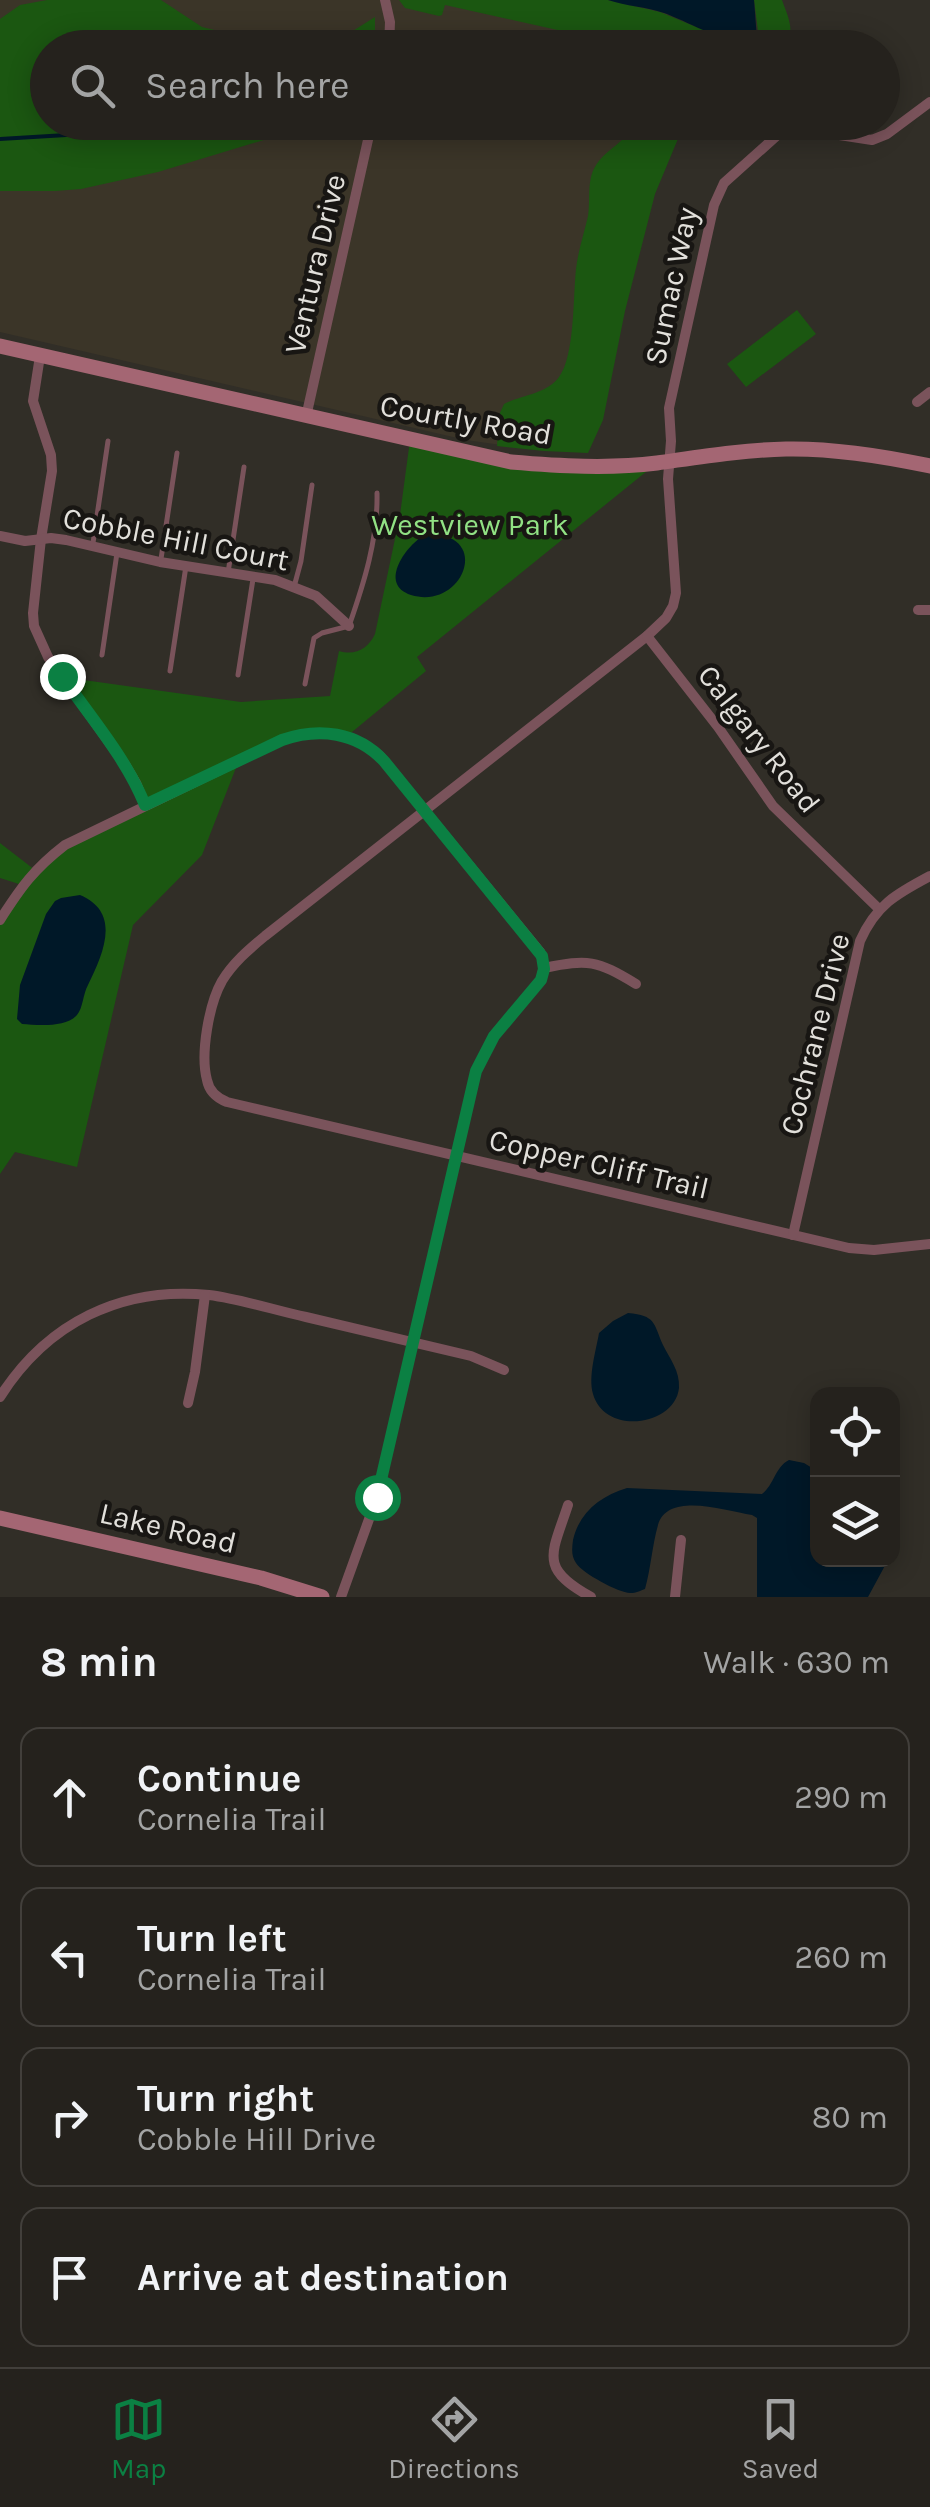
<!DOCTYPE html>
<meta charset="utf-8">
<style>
:root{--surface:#25221d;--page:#2d2a26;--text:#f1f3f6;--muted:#a3a4a4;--line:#423f3b;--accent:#0b8043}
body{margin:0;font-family:Karla,sans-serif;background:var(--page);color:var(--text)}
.controls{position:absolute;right:30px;bottom:30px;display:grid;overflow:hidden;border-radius:20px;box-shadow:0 5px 25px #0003}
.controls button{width:90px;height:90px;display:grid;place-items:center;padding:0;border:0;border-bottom:2px solid var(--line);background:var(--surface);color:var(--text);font:50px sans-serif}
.stop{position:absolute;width:30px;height:30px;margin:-22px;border:8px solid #0b8043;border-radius:50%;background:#fff}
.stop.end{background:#0b8043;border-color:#fff;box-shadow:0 2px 10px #0008}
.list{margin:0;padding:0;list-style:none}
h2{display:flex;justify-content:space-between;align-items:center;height:130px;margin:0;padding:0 40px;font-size:42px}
h2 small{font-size:32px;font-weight:400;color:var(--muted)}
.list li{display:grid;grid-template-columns:65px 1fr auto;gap:30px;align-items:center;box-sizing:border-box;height:140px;margin:0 20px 20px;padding:0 20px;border:2px solid var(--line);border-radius:20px}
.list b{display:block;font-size:38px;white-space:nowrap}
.list p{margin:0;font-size:32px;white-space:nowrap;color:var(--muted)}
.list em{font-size:32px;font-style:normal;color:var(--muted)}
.icon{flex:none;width:55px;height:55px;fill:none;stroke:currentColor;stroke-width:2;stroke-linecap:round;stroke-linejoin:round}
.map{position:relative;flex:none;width:930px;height:1597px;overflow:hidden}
.search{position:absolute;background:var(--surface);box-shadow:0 5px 25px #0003;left:30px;right:30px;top:30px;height:110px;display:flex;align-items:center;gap:25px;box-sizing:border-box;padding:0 35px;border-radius:55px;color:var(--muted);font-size:38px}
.sheet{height:770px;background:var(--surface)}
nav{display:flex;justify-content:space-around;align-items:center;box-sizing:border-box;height:140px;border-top:2px solid var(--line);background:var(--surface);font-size:28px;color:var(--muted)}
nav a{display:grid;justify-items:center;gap:5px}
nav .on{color:var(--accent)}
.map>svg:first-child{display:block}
.built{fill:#3b3528}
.green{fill:#1b5711}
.water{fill:#001828}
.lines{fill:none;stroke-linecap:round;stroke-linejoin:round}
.stream{stroke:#001828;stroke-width:4}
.lane{stroke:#7a535b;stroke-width:5}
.street{stroke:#7a535b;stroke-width:10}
.secondary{stroke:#a46673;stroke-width:15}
.route{stroke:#0b8043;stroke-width:12}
.labels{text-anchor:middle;stroke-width:9;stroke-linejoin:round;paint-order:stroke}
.street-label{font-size:30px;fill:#e2e0db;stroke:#181613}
.park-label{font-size:30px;fill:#91e184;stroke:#181613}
</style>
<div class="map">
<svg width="930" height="1597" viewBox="0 0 930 1597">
<rect width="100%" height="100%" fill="#312e27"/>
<!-- built -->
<polygon class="built" points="0,0 671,0 660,47 48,48 48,122 642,123 544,451 466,440 0,332"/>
<!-- green -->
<g class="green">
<polygon points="47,0 161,0 202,27 272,44 297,47 48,48 48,122 338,123 277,136 158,172 81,189 55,191 0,191 0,19 20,5"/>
<path d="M399,0H608L660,12L723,38L758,31L754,0H782C788,17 796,31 785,47H634L445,5L442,15L439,16L405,8Z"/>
<polygon points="375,17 375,47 319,47 340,39"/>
<path d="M632,123H691L680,134L655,194L625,311L603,420L588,453L544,451L497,446L499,415L504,404C521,395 547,394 559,377C575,356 573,296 576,269C578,251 584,234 588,216C590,203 588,190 591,177C598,149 626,147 632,123Z"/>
<polygon points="797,310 816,334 746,387 727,364"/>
<path d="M410,440L511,462L657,463L417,657L426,671L346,737L314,732L239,760L202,855L133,925L77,1167L15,1152L0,1174V920L22,885L0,878V843L35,870L50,857L145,805L136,783L62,677L241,702L330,696L339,651C355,656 368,649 375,634L400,515Z"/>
</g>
<!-- water -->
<g class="water">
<path d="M608,0H754L757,39C732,49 690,22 664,13C646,7 626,6 608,0Z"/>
<path d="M426,534C494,532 463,611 411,595C377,584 407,544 426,534Z"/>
<path d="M80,895C123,913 102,956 88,985C83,994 83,1008 77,1015C66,1028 37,1025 22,1024L17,1019L20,985L46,914L55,901L61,898Z"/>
<path d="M628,1313C656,1316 653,1322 663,1345C670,1359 680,1371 679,1388C675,1426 605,1436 593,1394C588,1376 596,1351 599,1333L613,1321Z"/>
<path d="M789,1460L804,1463L817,1471L818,1560H888L868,1597H757V1518L752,1515C726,1511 668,1491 658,1525C652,1546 651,1568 645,1589C639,1591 637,1593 630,1593C619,1593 582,1573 576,1563C571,1556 572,1548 573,1540C579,1513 600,1496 627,1488L762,1494C774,1485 775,1467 789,1460Z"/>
</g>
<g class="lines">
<!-- stream -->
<polyline class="stream" points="0,139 149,130 198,122"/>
<!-- lane -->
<g class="lane">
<polyline points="93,543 108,441"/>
<polyline points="161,559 177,453"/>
<polyline points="228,573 244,467"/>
<polyline points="294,587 301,561 312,485"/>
<polyline points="102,655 117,553"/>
<polyline points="170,671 186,566"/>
<polyline points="238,675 253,579"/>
<path d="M305,684L314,638L322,633L349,626C364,583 378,539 377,493"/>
</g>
<!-- street -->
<g class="street">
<polyline points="385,0 390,22 389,48"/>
<path d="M930,102L887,134L872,140L794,128L782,131L724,183L714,205L669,408L671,441L668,479L676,593L673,606L666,618L647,636L265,936C248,950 233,963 222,981C209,1004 200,1054 207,1080C209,1091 217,1098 227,1102L849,1248L874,1250L930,1244"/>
<polyline points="40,356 33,401 51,455 52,471 41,539 33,613 34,626 48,657 126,766 136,783 145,805"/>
<polyline points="917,402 930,392"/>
<polyline points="306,417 372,122"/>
<polyline points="0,536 25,541 51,538 66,540 160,562 275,580 316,596 349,626"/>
<polyline points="918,610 930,610"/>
<polyline points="647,636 718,727 773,806 879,909"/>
<path d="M0,920C21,887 34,869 65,845L282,740C317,728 352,731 380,756L540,952L544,966L541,980L494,1036L476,1071L377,1497L341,1597"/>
<path d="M544,968C589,959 596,960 636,984"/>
<path d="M793,1235L860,941C876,905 896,894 930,876"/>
<path d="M0,1397C47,1323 121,1286 209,1295C241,1299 274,1310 306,1317C361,1330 416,1343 471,1356L504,1370"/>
<polyline points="188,1403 195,1372 205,1295"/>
<path d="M568,1505C552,1554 538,1568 591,1597"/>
<polyline points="675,1597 681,1540"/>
</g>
<!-- secondary -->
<g class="secondary">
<path d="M0,346L511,462C559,466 609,469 657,463C700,457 742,450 786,449C834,448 883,456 930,466"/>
<polyline points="0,1518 261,1578 322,1597"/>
</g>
</g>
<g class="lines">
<!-- route -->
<path class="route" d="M62,676C91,718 126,758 145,805L282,740C319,727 357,732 384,761L542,956L544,969L541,980L494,1036L476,1071L377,1497"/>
</g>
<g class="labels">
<!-- street labels -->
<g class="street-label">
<text transform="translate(315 264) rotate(-77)" y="10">Ventura Drive</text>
<text transform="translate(671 286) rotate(-78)" y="10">Sumac Way</text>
<text transform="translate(466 420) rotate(10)" y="10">Courtly Road</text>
<text transform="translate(176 539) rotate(11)" y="10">Cobble Hill Court</text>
<text transform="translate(759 739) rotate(52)" y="10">Calgary Road</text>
<text transform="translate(815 1034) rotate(-76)" y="10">Cochrane Drive</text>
<text transform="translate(599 1164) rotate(13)" y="10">Copper Cliff Trail</text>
<text transform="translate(168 1528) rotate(13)" y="10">Lake Road</text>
</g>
<!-- park labels -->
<g class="park-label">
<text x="470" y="535">Westview Park</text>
</g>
</g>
</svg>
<div class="controls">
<button><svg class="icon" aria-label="locate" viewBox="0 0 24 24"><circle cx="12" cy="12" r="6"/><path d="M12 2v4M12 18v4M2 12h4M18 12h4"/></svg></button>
<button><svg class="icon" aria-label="layers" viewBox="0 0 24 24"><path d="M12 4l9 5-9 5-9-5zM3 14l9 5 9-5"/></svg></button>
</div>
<div class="stop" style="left:377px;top:1497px"></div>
<div class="stop end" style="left:62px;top:676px"></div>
<div class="search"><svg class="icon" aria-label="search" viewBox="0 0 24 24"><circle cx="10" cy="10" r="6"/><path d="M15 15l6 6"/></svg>Search here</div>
</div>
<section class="sheet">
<h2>8 min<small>Walk · 630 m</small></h2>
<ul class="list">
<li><svg class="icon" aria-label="ahead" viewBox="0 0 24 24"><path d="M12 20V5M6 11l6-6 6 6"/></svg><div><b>Continue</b><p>Cornelia Trail</p></div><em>290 m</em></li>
<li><svg class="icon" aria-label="left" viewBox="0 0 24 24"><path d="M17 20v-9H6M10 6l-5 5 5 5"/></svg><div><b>Turn left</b><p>Cornelia Trail</p></div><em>260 m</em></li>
<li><svg class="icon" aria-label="right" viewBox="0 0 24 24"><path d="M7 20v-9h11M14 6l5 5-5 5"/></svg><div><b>Turn right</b><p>Cobble Hill Drive</p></div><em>80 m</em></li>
<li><svg class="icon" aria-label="arrive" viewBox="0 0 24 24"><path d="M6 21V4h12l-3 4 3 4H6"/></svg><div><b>Arrive at destination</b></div></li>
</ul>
</section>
<nav>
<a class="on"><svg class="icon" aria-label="map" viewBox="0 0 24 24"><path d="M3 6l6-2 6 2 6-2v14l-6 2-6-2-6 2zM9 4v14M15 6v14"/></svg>Map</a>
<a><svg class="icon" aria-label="directions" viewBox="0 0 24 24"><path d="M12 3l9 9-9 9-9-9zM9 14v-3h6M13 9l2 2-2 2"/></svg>Directions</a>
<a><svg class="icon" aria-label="saved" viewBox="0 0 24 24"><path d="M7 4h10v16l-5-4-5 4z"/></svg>Saved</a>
</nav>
